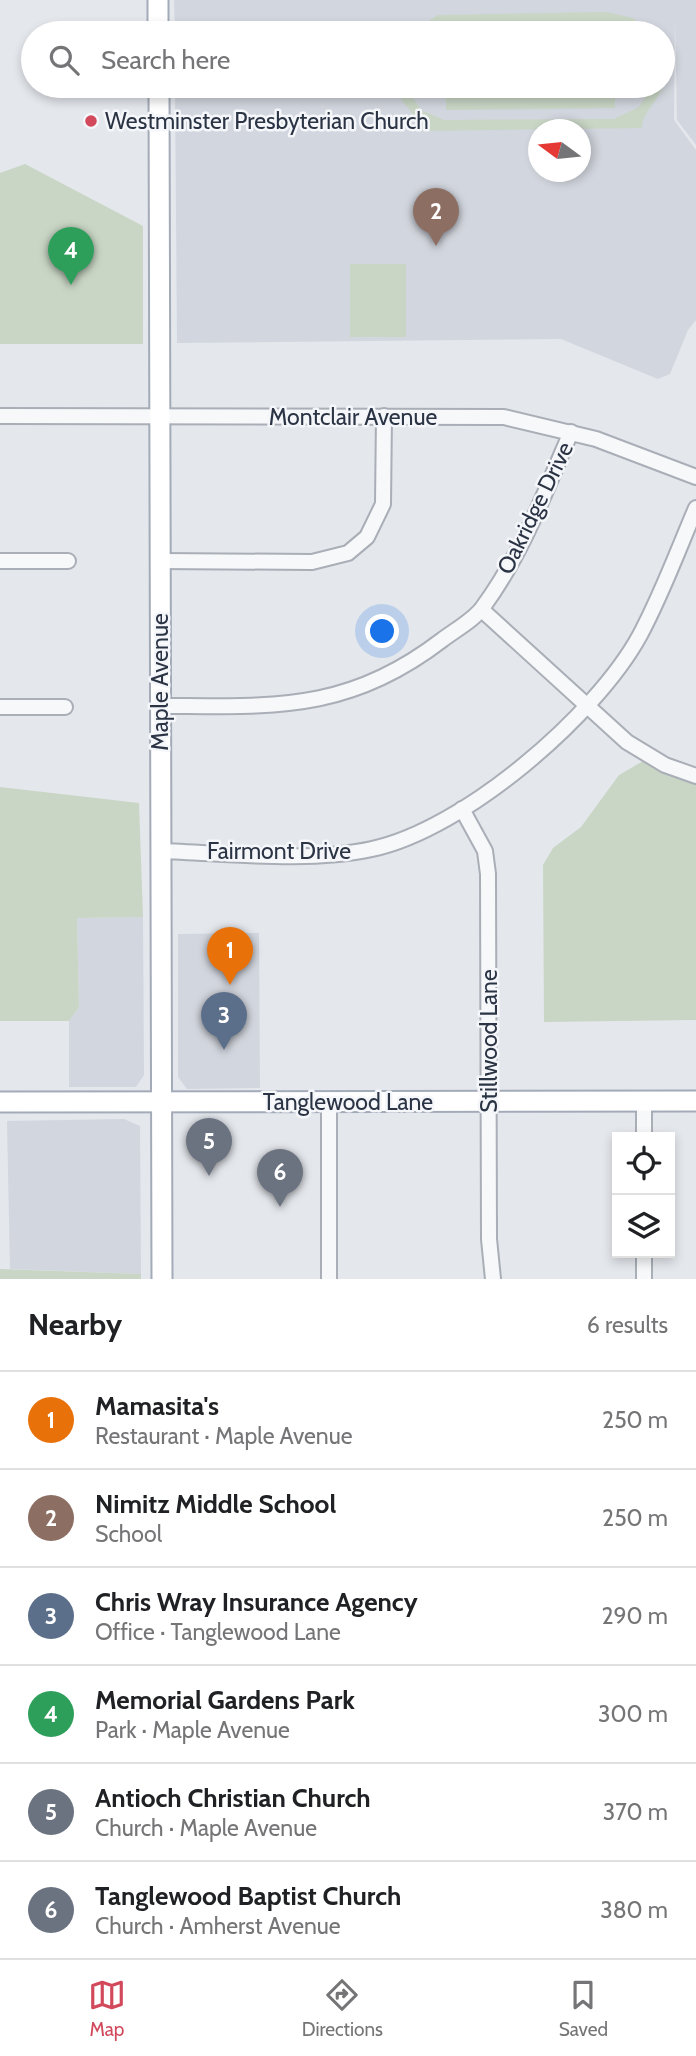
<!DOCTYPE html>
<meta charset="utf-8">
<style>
:root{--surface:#fff;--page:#f2f2f2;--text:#202124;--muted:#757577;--line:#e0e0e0;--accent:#d1495b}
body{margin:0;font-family:Cabin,sans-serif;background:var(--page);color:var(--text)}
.controls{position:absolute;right:21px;bottom:21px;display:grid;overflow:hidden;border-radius:0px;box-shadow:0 4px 10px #0003}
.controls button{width:63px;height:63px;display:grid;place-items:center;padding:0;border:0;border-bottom:2px solid var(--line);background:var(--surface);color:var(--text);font:35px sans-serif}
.compass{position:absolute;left:528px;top:119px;width:63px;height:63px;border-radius:50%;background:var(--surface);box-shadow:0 4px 10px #0003;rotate:285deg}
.you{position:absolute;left:383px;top:632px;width:24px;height:24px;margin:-18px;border:5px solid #fff;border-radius:50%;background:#1a73e8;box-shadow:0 0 0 10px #1a73e833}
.badge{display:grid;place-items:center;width:46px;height:46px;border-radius:50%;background:var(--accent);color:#fff;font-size:23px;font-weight:700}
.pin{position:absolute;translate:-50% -58px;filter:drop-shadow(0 2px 4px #0008)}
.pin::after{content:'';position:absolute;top:37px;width:24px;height:21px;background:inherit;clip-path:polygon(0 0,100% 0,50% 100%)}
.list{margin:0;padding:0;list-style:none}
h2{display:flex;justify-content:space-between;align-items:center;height:91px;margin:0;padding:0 28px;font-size:30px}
h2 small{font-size:23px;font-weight:400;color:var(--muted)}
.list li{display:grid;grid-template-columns:46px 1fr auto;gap:21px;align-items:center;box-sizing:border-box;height:98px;padding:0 28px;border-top:2px solid var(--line)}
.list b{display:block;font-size:26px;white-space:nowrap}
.list p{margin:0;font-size:23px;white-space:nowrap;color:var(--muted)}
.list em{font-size:23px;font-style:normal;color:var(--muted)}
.icon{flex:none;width:38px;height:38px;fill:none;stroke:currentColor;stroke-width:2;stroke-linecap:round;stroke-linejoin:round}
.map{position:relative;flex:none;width:696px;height:1279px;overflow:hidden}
.search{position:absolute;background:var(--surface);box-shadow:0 4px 10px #0003;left:21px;right:21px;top:21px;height:77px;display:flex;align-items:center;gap:18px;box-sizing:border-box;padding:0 24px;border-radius:38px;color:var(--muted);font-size:26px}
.sheet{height:679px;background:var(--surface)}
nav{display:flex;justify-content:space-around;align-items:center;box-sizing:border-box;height:98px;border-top:2px solid var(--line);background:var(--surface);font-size:19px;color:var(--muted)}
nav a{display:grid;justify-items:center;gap:4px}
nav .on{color:var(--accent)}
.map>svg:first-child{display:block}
.built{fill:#d2d6de;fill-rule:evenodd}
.green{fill:#c9d6c5}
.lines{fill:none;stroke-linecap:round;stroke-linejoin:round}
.minor-casing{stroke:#a9aeb7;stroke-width:18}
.major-casing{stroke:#a3abb8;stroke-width:23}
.minor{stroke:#f7f8fa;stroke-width:14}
.major{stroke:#fff;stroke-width:19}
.poi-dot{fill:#d1495b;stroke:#f4f6f9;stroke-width:2.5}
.labels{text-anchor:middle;stroke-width:5;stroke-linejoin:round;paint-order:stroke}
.poi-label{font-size:23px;fill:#2b3445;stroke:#f4f6f9;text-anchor:start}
.street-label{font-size:23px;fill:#2b3445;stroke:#f4f6f9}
</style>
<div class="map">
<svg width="696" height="1279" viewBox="0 0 696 1279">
<rect width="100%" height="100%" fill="#e4e7ec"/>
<!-- built -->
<g class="built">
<path d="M174,0H696V145L677,120L675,17L674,120L696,150V320L688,330L670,374L658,379L561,339L177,343L175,86H663V33H175ZM538,130H580V172H538Z"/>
<polygon points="143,917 144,1075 136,1087 69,1087 69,1021 79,1007 77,918"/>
<polygon points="259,933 260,1088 187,1089 178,1077 178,934"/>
<polygon points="124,1119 140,1126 141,1274 10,1269 7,1121"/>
</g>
<!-- green -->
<g class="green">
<path d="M606,12L633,18L652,33C635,33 624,23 607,22L452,23C436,25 425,33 409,33L438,15Z"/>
<path d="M663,53C675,96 642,105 642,128L420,131C419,115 400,104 395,86H406L421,110L444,120L614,119L639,107L653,86H663Z"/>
<polygon points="446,86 615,86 615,108 446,110"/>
<polygon points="25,164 143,226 143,344 0,344 0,173"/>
<rect x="350" y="264" width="56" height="73"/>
<polygon points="650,757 696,777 696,1020 544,1022 543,865 553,848 581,827 619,775"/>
<polygon points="0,787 139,803 143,917 77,918 79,1007 69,1021 0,1021"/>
<polygon points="0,1269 141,1274 141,1279 0,1279"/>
</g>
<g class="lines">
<!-- minor casing -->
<g class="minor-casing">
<g id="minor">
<polyline points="0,416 504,417 596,439 696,477"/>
<polyline points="0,561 68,561"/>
<polyline points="160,561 312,562 348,553 367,537 383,504 384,416"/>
<polyline points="482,610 627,742 665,765 696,776"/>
<path d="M160,706C273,706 347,713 442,640C455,630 474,620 483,607C522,554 545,492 571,432"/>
<polyline points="0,707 65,707"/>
<polyline points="462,809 485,851 488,874 489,1239 493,1279"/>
<path d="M160,851C227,853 307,863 372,849C463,830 596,716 640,635C662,594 678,550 696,508"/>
<polyline points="644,1101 644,1137"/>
<polyline points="329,1102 329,1279"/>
<polyline points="644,1253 644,1279"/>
</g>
</g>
<!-- major casing -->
<g class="major-casing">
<g id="major">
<polyline points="158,33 158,0"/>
<polyline points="159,86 162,1279"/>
<polyline points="0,1102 696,1101"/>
</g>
</g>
<!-- minor -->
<use href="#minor" class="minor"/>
<!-- major -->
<use href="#major" class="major"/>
</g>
<!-- markers -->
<circle class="poi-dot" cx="91" cy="121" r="7"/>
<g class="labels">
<!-- poi labels -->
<g class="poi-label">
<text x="105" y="129">Westminster Presbyterian Church</text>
</g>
<!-- street labels -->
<g class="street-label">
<text x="353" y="425">Montclair Avenue</text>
<text transform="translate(535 508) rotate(-64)" y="8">Oakridge Drive</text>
<text transform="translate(160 682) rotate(-90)" y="8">Maple Avenue</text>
<text x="279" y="859">Fairmont Drive</text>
<text transform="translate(489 1041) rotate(-90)" y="8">Stillwood Lane</text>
<text x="348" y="1110">Tanglewood Lane</text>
</g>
</g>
</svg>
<div class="controls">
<button><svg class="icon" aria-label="locate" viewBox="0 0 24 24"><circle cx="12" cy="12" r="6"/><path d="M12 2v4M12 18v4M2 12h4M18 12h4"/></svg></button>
<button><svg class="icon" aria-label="layers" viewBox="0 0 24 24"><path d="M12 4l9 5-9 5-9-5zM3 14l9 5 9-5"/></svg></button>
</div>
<svg class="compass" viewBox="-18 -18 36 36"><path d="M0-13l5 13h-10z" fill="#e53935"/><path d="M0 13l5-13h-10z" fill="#757577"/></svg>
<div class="you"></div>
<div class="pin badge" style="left:230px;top:985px;background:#e8710a">1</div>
<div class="pin badge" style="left:436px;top:246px;background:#8d6e63">2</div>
<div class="pin badge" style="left:224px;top:1050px;background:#5c6f8a">3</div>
<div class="pin badge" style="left:71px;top:285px;background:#2e9e5b">4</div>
<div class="pin badge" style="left:209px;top:1176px;background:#6b7280">5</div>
<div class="pin badge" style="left:280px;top:1207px;background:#6b7280">6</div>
<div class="search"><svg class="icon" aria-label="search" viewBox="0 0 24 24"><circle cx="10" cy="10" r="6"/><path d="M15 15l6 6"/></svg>Search here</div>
</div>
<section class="sheet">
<h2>Nearby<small>6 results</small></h2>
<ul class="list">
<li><span class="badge" style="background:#e8710a">1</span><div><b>Mamasita's</b><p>Restaurant · Maple Avenue</p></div><em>250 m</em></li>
<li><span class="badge" style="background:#8d6e63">2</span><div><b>Nimitz Middle School</b><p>School</p></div><em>250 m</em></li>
<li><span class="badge" style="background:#5c6f8a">3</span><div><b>Chris Wray Insurance Agency</b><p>Office · Tanglewood Lane</p></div><em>290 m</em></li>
<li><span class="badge" style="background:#2e9e5b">4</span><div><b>Memorial Gardens Park</b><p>Park · Maple Avenue</p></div><em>300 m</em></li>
<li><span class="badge" style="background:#6b7280">5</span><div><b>Antioch Christian Church</b><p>Church · Maple Avenue</p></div><em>370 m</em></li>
<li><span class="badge" style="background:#6b7280">6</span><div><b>Tanglewood Baptist Church</b><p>Church · Amherst Avenue</p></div><em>380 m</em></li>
</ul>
</section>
<nav>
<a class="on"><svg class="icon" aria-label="map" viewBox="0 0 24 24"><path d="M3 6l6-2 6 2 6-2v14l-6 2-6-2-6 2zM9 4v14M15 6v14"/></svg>Map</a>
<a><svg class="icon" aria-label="directions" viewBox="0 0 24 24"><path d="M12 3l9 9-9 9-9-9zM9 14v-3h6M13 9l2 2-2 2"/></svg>Directions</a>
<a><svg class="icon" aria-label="saved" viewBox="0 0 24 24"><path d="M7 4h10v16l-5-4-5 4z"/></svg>Saved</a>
</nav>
